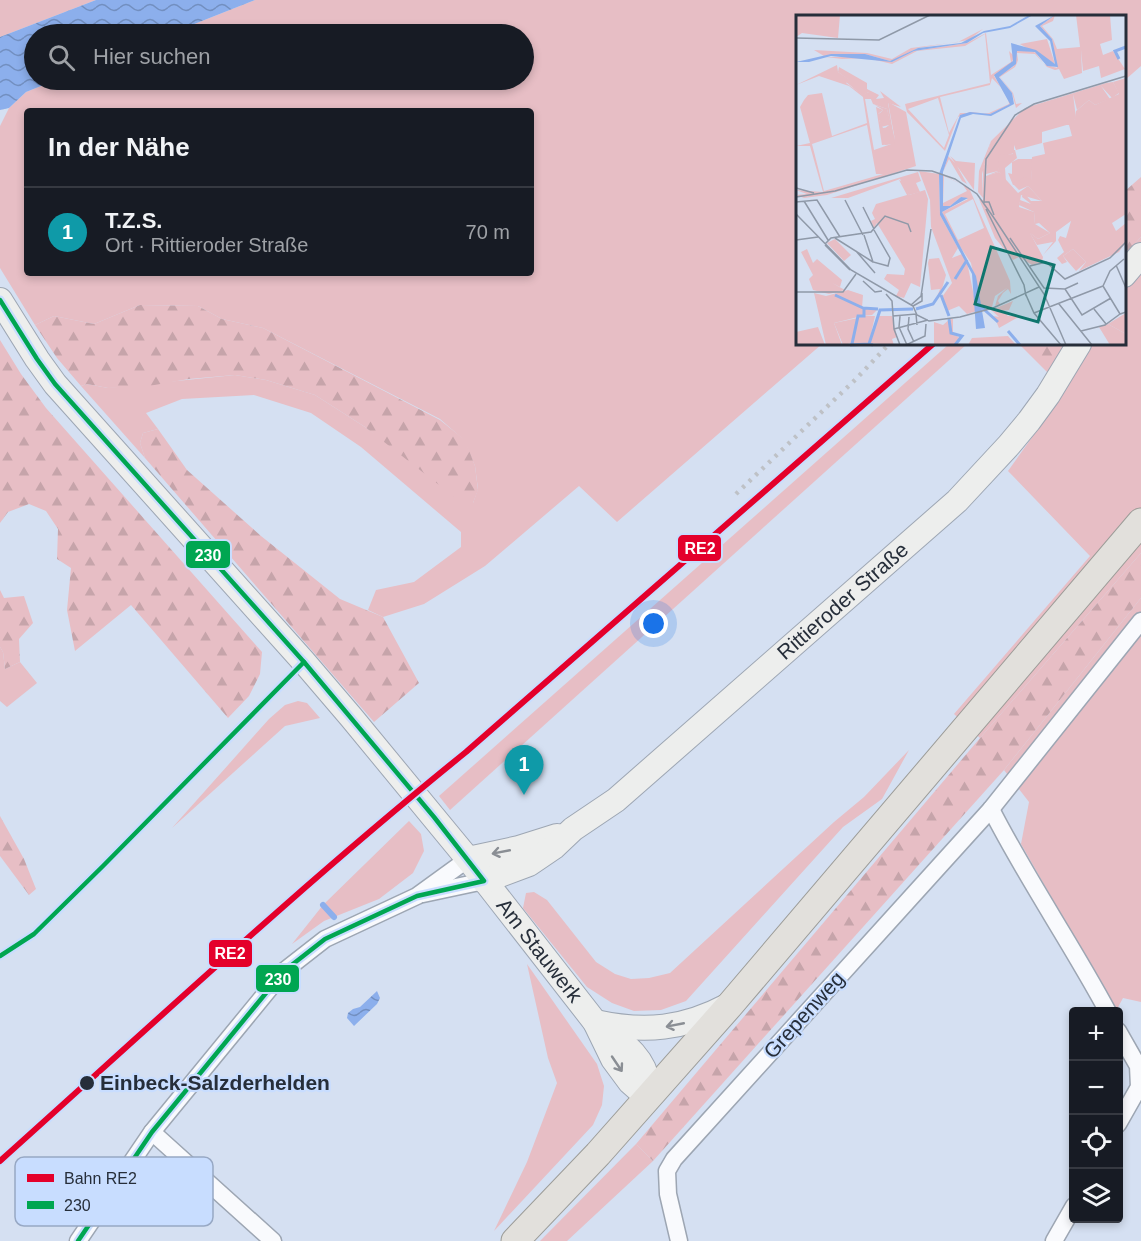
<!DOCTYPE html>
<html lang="de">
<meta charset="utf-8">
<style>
:root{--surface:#171b24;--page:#242831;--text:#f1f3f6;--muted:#9ea1a6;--line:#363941;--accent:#636c7a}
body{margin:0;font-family:Arial,sans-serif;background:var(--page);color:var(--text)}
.controls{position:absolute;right:18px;bottom:18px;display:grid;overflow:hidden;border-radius:6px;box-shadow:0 3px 9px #0003}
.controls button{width:54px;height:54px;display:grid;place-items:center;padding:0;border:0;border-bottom:2px solid var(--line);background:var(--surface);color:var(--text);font:30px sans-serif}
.you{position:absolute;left:654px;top:624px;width:21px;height:21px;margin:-15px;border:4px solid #fff;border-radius:50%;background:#1a73e8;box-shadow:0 0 0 9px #1a73e833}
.badge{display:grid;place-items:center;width:39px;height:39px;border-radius:50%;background:var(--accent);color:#fff;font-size:20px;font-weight:700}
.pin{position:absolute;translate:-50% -50px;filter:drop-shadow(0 2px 3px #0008)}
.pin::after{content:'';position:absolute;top:32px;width:21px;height:18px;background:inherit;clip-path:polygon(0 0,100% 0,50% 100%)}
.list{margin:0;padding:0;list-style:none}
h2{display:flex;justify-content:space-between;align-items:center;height:78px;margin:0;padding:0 24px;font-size:26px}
h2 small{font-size:20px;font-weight:400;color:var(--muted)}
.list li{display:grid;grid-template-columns:39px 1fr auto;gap:18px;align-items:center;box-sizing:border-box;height:90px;padding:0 24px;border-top:2px solid var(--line)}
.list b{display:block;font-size:22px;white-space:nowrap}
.list p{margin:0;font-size:20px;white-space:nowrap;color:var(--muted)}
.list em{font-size:20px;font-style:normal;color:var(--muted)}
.icon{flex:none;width:33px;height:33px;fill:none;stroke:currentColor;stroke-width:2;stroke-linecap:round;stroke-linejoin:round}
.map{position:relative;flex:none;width:1141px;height:1241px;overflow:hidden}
.search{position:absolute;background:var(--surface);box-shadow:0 3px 9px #0003;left:24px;top:24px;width:510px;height:66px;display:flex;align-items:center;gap:15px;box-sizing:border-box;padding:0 21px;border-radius:33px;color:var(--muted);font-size:22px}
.panel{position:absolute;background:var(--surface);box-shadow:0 3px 9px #0003;left:24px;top:108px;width:510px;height:168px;border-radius:6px}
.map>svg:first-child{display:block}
.green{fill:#e7bec5;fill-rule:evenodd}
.forest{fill:url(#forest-firs)}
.water{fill:url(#water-waves)}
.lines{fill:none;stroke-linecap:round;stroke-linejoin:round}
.stream{stroke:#8cafec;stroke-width:6}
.street-casing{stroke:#9da6b3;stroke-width:19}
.secondary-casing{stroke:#9da6b3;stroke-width:26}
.primary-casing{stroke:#9c9c98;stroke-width:29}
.street{stroke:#f9fafd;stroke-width:16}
.secondary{stroke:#edeeed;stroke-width:24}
.primary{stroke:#e2e0dc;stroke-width:27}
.rail{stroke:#bec1c6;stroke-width:4.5;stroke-dasharray:3 6;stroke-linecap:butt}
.bus-1-casing{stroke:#c8ddff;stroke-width:9}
.bus-1{stroke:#00a651;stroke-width:4.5}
.rail-1-casing{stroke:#c8ddff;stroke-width:10}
.rail-1{stroke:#e4002b;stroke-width:6}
.oneway{stroke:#8a8e94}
.stop-dot{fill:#262e3a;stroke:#c8ddff;stroke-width:2}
.labels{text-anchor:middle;stroke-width:4.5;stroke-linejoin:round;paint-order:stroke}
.street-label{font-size:21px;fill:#262e3a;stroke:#c8ddff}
.stop-label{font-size:21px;font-weight:bold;fill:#262e3a;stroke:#c8ddff;text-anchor:start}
.inset-river{fill:none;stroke:#8cafec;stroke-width:3}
.inset-road{fill:none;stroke:#8f99a8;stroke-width:1.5}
.view{fill:#0f766e;fill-opacity:0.15;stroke:#0f766e;stroke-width:3}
.inset-edge{fill:none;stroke:#262e3a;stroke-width:3}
.key{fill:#c8ddff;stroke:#97a8c4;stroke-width:1.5}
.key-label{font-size:16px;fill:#262e3a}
.line-badge{stroke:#c8ddff;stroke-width:2}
.badge-label{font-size:16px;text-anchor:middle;font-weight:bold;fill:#fff}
</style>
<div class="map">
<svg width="1141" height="1241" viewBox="0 0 1141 1241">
<defs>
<pattern id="forest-firs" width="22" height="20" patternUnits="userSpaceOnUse" patternTransform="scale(1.5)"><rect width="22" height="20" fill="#e7bec5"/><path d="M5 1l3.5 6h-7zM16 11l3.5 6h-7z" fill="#c6a4aa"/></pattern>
<pattern id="water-waves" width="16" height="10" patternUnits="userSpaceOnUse" patternTransform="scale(1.5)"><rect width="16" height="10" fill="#8cafec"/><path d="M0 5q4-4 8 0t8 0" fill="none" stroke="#728fc0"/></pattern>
</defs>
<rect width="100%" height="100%" fill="#d5e0f2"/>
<!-- green -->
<g class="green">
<polygon points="0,0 96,0 0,37"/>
<path d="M255,0H1141V66L1125,80L1124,16H798V344H822L617,522L579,486L485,566L424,604L383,617L368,610L376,590L414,582L461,547V532L361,447L311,413L254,395L182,399L146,413L158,429L143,433L140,443L145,458L81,386L87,384L108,388L235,375L266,380L315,395L365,427L473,503L478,489L475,466L464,440L440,419L263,328L222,319L198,306L140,305L94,324L54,316L35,325L0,268V126L9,108L26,92L56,80H524V34H169ZM27,111H531V273H27Z"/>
<polygon points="1141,237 1141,553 980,738 954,714 1090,556 1008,471 1065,391 1049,374 1068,344 1124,344 1125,255"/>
<polygon points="949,344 967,344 450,810 439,796"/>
<polygon points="1141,598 1141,1002 1123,998 1116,1011 1021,844 1029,802 1004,770"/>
<polygon points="0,647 3,652 5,669 20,662 37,683 7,707 0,701"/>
<polygon points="298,701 307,703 320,718 285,726 172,828 269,719 285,705"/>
<polygon points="909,750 882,799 843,827 686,1001 661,1010 634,1011 612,1003 587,987 523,908 526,893 534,892 547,900 596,962 615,974 631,979 649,978 670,973 834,822 864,797"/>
<polygon points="409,821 421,834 424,851 413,873 379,899 324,921 292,944 323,905"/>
<polygon points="527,964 597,1064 604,1086 602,1105 593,1125 494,1231 527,1162 557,1083 548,1058"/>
<polygon points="636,1144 653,1161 567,1241 540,1241"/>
</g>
<!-- forest -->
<g class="forest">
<polygon points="1141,177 1141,237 1125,255 1125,191"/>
<polygon points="140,305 198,306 222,319 263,328 440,420 465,440 475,466 478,490 473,503 462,503 365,427 315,395 266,380 235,375 189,379 143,387 108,388 87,384 81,386 57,358 35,325 54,316 94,324"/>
<polygon points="0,340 21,374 46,408 262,652 260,674 249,696 228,718 131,605 75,651 67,610 71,568 57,559 58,529 46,511 29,504 8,512 0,523"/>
<polygon points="1019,344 1068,344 1049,374"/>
<polygon points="158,429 187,470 261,536 340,599 383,617 419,683 374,722 145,458 140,443 143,433"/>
<polygon points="1141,553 1141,598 1004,770 653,1161 636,1144 980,738"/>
<polygon points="0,590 4,598 24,596 33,623 19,639 20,662 5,669 3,652 0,647"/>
<polygon points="0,816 24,859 36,889 29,895 0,856"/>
</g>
<!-- water -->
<g class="water">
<polygon points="96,0 255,0 169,34 34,34 34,80 56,80 26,92 9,108 0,110 0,37"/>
<polygon points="377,991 380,998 377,1004 354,1026 347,1018 348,1013 353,1009 360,1007"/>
</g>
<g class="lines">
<!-- stream -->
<polyline class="stream" points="323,905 334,917"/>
<!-- street casing -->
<g class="street-casing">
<g id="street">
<path d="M991,809C1026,878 1071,943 1108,1012"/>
<polyline points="423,894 484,881"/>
<polyline points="1118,1031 1138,1066 1139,1087 1118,1124"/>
<polyline points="152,1132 273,1241"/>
<polyline points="78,1241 152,1132 284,971 325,939 417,896 468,859"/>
<polyline points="679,1241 668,1194 667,1171 674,1159 991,809 1141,621"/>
<polyline points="1054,1241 1074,1206"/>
</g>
</g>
<!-- secondary casing -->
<g class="secondary-casing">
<g id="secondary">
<polyline points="1124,275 1141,255"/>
<path id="s1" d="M0,300L37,359L55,384L304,662L351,717L468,859L595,1022L613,1059L630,1082L648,1098"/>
<polyline points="468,859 519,848 557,836"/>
<path id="s2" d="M484,881L529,864L554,847L573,829L616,800L957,501L1009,445L1029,421L1048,395L1079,344"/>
<path d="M595,1022C645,1033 684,1029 729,1005"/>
<path d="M600,1025C619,1040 645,1056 648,1084C648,1088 648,1094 648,1098"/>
</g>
</g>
<!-- primary casing -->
<g class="primary-casing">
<polyline id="primary" points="515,1241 598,1154 730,1005 1141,522"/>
</g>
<!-- street -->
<use href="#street" class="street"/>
<!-- secondary -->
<use href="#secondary" class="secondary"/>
<!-- primary -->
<use href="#primary" class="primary"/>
<!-- rail -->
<polyline class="rail" points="736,494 857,378 889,344"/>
<!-- bus-1 casing -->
<g class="bus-1-casing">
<g id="bus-1">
<polyline points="0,300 37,359 55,384 304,662 434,817 484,881 417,896 325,939 284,971 152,1132 78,1241"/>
<polyline points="0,956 34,934 103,866 304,662"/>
</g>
</g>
<!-- bus-1 -->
<use href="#bus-1" class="bus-1"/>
<!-- rail-1 casing -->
<g class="rail-1-casing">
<path id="rail-1" d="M0,1161C154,1023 305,882 466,752L933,344"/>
</g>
<!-- rail-1 -->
<use href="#rail-1" class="rail-1"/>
</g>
<!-- one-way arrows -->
<defs><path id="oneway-shaft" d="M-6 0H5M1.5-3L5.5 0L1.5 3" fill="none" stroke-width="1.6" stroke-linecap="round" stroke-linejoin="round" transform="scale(1.5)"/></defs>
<g class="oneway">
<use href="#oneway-shaft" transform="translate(501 852) rotate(169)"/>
<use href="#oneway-shaft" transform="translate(675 1025) rotate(169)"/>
<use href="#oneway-shaft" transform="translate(617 1064) rotate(56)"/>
</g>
<!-- markers -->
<circle class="stop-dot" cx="87" cy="1083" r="8"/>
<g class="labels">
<!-- street labels -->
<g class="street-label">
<text dy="7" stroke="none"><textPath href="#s2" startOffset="458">Rittieroder Straße</textPath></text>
<text dy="7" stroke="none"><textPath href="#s1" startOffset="846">Am Stauwerk</textPath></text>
<text transform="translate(804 1015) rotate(-48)" y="7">Grepenweg</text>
</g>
<!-- stop labels -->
<g class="stop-label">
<text x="100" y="1090">Einbeck-Salzderhelden</text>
</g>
</g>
<!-- overview -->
<g transform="translate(796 15)">
<rect width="330" height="330" fill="#d5e0f2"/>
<path d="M259,0L257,6L246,11L257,24L261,34L284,32L280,0H314L316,25L304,29L307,40L317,36L329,54L305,63L303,51L287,56L285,35L286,58L268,64L263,54L259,55L251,52L239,39L221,38L222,45L221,48L219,52L204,62L217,78L220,89L226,88L220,93L216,78L203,61L218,51L219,37L222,35L239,37L248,49L261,53L256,24L244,11ZM187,14L173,25L122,33L102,43L94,46L69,39L28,41L18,35L71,38L96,44L115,33L162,27ZM190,18L195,60L215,47L213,36L218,41L216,48L198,61L215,89L194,99L174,97L162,102L149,136L111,97L109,89L194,68L189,19L169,31L121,36L96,49L71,43L46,44L30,42H72L96,47L118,36L171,28ZM196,63L212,80L213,89L193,98H164L153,118L144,82L194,70ZM142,83L153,120L148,133L112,94ZM251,24L259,49L217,25L224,29ZM41,50L42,57L54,65L50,68L67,80L72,77L78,84H69L78,135L98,128L89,130L88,123L87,127L88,114L93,110L85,112L83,104L91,103L82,100L87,95L79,90L91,94L99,125L92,87L110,97L120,151L31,180L8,183L0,180L11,179L0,175L27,177L14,131H0L14,128L4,92L8,85L12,80L26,78L36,121L71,108L67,82L53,71L23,61L0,70ZM71,110L80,159H87L28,176L16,129ZM317,67L323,78L316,83L305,71L314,84L299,90L293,85L281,95L277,79L280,103L274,109L246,117V128L220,135L218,130V138L206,142L202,156L190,159L192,142L188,171L190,161L203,157L222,178L232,171L246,186L225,180L223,192L238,197L239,209L254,218L242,224L234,218L247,242L246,247L236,250L223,242L217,245L199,223L183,184L187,185V154L195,126L229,93L310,68ZM152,141L159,148L154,141L160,146L179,148L178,175L161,151L171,169L166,166L153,144L147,157ZM222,144H237L235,165L217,170L212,158L216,159V147ZM123,156L143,159L144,200L162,233L156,243L166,239L171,245L158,264L171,247L181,296L171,299L163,291L151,296L146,282L156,268L135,212L134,185ZM122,157L125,166L120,168L124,177L113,180L104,164L52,183H35ZM147,160L173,173L214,266L215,279L212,274L207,278L202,286L204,289L199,291L202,281L211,273L199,281L196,292L185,295L175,248L153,215L146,197L172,184L165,182L154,191H147ZM148,161L167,170L171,176L147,188ZM177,184L188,213L162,225L149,199ZM11,234L17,248L21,244L46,265L44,272L36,268L49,275L33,279L17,275L13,264L17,260L5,237ZM277,234L290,247L280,256L267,241ZM143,243L150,260L146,274L141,282L144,274L135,275L132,248L133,244ZM52,275L67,280L66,293L81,295L76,300L65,301H79L73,328H57L62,302L38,308L46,330H30L18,278L30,281ZM330,298V319L312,309L325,301ZM82,301H96L101,322L96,324L98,330L74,328ZM154,304H157V319L164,323L158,330H138V307L147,310ZM22,312L29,330H0V317Z" fill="#e7bec5" fill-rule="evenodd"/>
<path d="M43,52L71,68V74L83,80L80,84L88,83L84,76L105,92L92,88L99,129L86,130L80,92L87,95L82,99L87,97L91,102L90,107L83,105L87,113L95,112L91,94L77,89L72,77L67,81L50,67L53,65L42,57ZM330,63V199L316,208L320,216L330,208V227L323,237L283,256L290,247L277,234L267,241L271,247L266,249L261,243L268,237L262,225L264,221L270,223L275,206L260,217V226L247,240L257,227L241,230L233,217L242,224L254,218L243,208L239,209L238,197L223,190L224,185L235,189L226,182L227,177L235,186H246L232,171L223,175L217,169L229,162L235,165L236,142L249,139L247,128L276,121L273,110H267L279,104L280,96L293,85L299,90L323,79L317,67ZM195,126L186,159L187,183L182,177L183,156ZM216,135H219L221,143L209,153L210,167L203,157L190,161L202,156L203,140L217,139ZM103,165L108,167L113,180L129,175L132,184L124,272L115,268L108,283L100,281L103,275L88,264L91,259L108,260L109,254L81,208L78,213L75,206L79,204L76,198L80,189L111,180ZM217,286L213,295L205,296L213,298L211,301H224L203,313L198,301L203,302L195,295ZM312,309L330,319V330H314L303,312Z" fill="#e7bec5"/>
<path d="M39,224L55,240L48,246L31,228Z" fill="#e7bec5"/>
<path d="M0,0H44L42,23L6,18L0,22ZM62,303L56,328L47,330L38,308ZM212,321L220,330H172L176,323Z" fill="#e7bec5"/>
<path d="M233,0H237L214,13L187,18L171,28L118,36L96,47L35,41L13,47H0L35,39H69L94,46L122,33L165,28L188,16L214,11ZM259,0L244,11L256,24L262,52L251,51L239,37L221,36L220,49L203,62L216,78L218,89L195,101L177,99L165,103L147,157V191H154L165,182L172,183L146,197L180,261L189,313L180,314L176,259L144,200L143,159L164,100L174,97L194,99L214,89L198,60L217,46L215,28L240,35L259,49L254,26L239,11Z" fill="#8cafec"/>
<path class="inset-river" d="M323,44L319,36L330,32M159,264L171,245M39,280L67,293M145,280L153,301M182,289L202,307M120,294L137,289L152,267M153,304L155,318L166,321L159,330M212,316L224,330M56,329L62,301H68V293L82,294M54,330L73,329M77,330L73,329L84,295L117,294"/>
<path class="inset-road" d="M0,23L83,25L134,0M0,173L18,178M0,182L39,176L111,155L136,156L159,164L181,179L198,203L248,279L270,330M49,185L67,220M8,186L32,225M0,187L21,185L44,222M188,187H193L198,200M188,188L190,144L219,100L238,89L330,61M67,192L78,214M190,194L228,270L230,281M0,199L55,255L117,291M68,220L77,247L92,251L94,243L78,215M39,223L77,247M214,223L248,273L269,274L282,268M0,225L22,222M29,229L35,223L75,217L89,201L112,209L115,217M29,230L54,255M60,236L79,258M320,250L330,273M234,251L250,247L269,264L314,243L330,227M67,266L79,277L86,276M307,271L324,299L330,297M307,271L314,256L328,244M269,274L286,300L315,283M0,277H47L60,259M90,279L96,286L98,314L104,330M230,280L238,298L265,330M263,289L296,330M115,290L125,281L135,214M117,291L121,300L133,306L164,302L197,293L243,272M117,291L126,286V278M298,294L310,309M238,298L307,271M97,301L120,299L121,310M104,301L103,312L111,330M113,302L112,314L118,327M98,314L132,305M285,316L309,310L324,299M110,330L129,321L130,309"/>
<path class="view" d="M195,232L258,250L242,307L179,289Z"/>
<rect width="330" height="330" class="inset-edge"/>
</g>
<!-- legend -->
<rect x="15" y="1157" width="198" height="69" rx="9" class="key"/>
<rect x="27" y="1174" width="27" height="8" fill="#e4002b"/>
<rect x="27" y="1201" width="27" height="8" fill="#00a651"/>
<g class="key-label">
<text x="64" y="1184">Bahn RE2</text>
<text x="64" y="1211">230</text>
</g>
<g class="line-badge">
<rect x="677" y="534" width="45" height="28" rx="6" fill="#e4002b"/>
<rect x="185" y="540" width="46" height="29" rx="6" fill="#00a651"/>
<rect x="208" y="939" width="45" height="29" rx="6" fill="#e4002b"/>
<rect x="255" y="964" width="45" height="29" rx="6" fill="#00a651"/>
</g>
<g class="badge-label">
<text x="700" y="554">RE2</text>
<text x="208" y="561">230</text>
<text x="230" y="959">RE2</text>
<text x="278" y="985">230</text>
</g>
</svg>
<div class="controls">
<button>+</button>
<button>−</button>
<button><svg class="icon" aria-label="locate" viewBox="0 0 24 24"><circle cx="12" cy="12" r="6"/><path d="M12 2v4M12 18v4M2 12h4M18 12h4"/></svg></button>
<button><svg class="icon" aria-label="layers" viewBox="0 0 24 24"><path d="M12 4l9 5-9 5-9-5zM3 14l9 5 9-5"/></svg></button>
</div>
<div class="you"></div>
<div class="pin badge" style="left:524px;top:795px;background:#0f9aa8">1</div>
<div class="search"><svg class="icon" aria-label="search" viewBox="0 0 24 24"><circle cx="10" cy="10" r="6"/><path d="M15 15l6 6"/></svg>Hier suchen</div>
<section class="panel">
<h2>In der Nähe<small></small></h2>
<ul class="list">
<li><span class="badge" style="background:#0f9aa8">1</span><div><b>T.Z.S.</b><p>Ort · Rittieroder Straße</p></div><em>70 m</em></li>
</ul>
</section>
</div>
